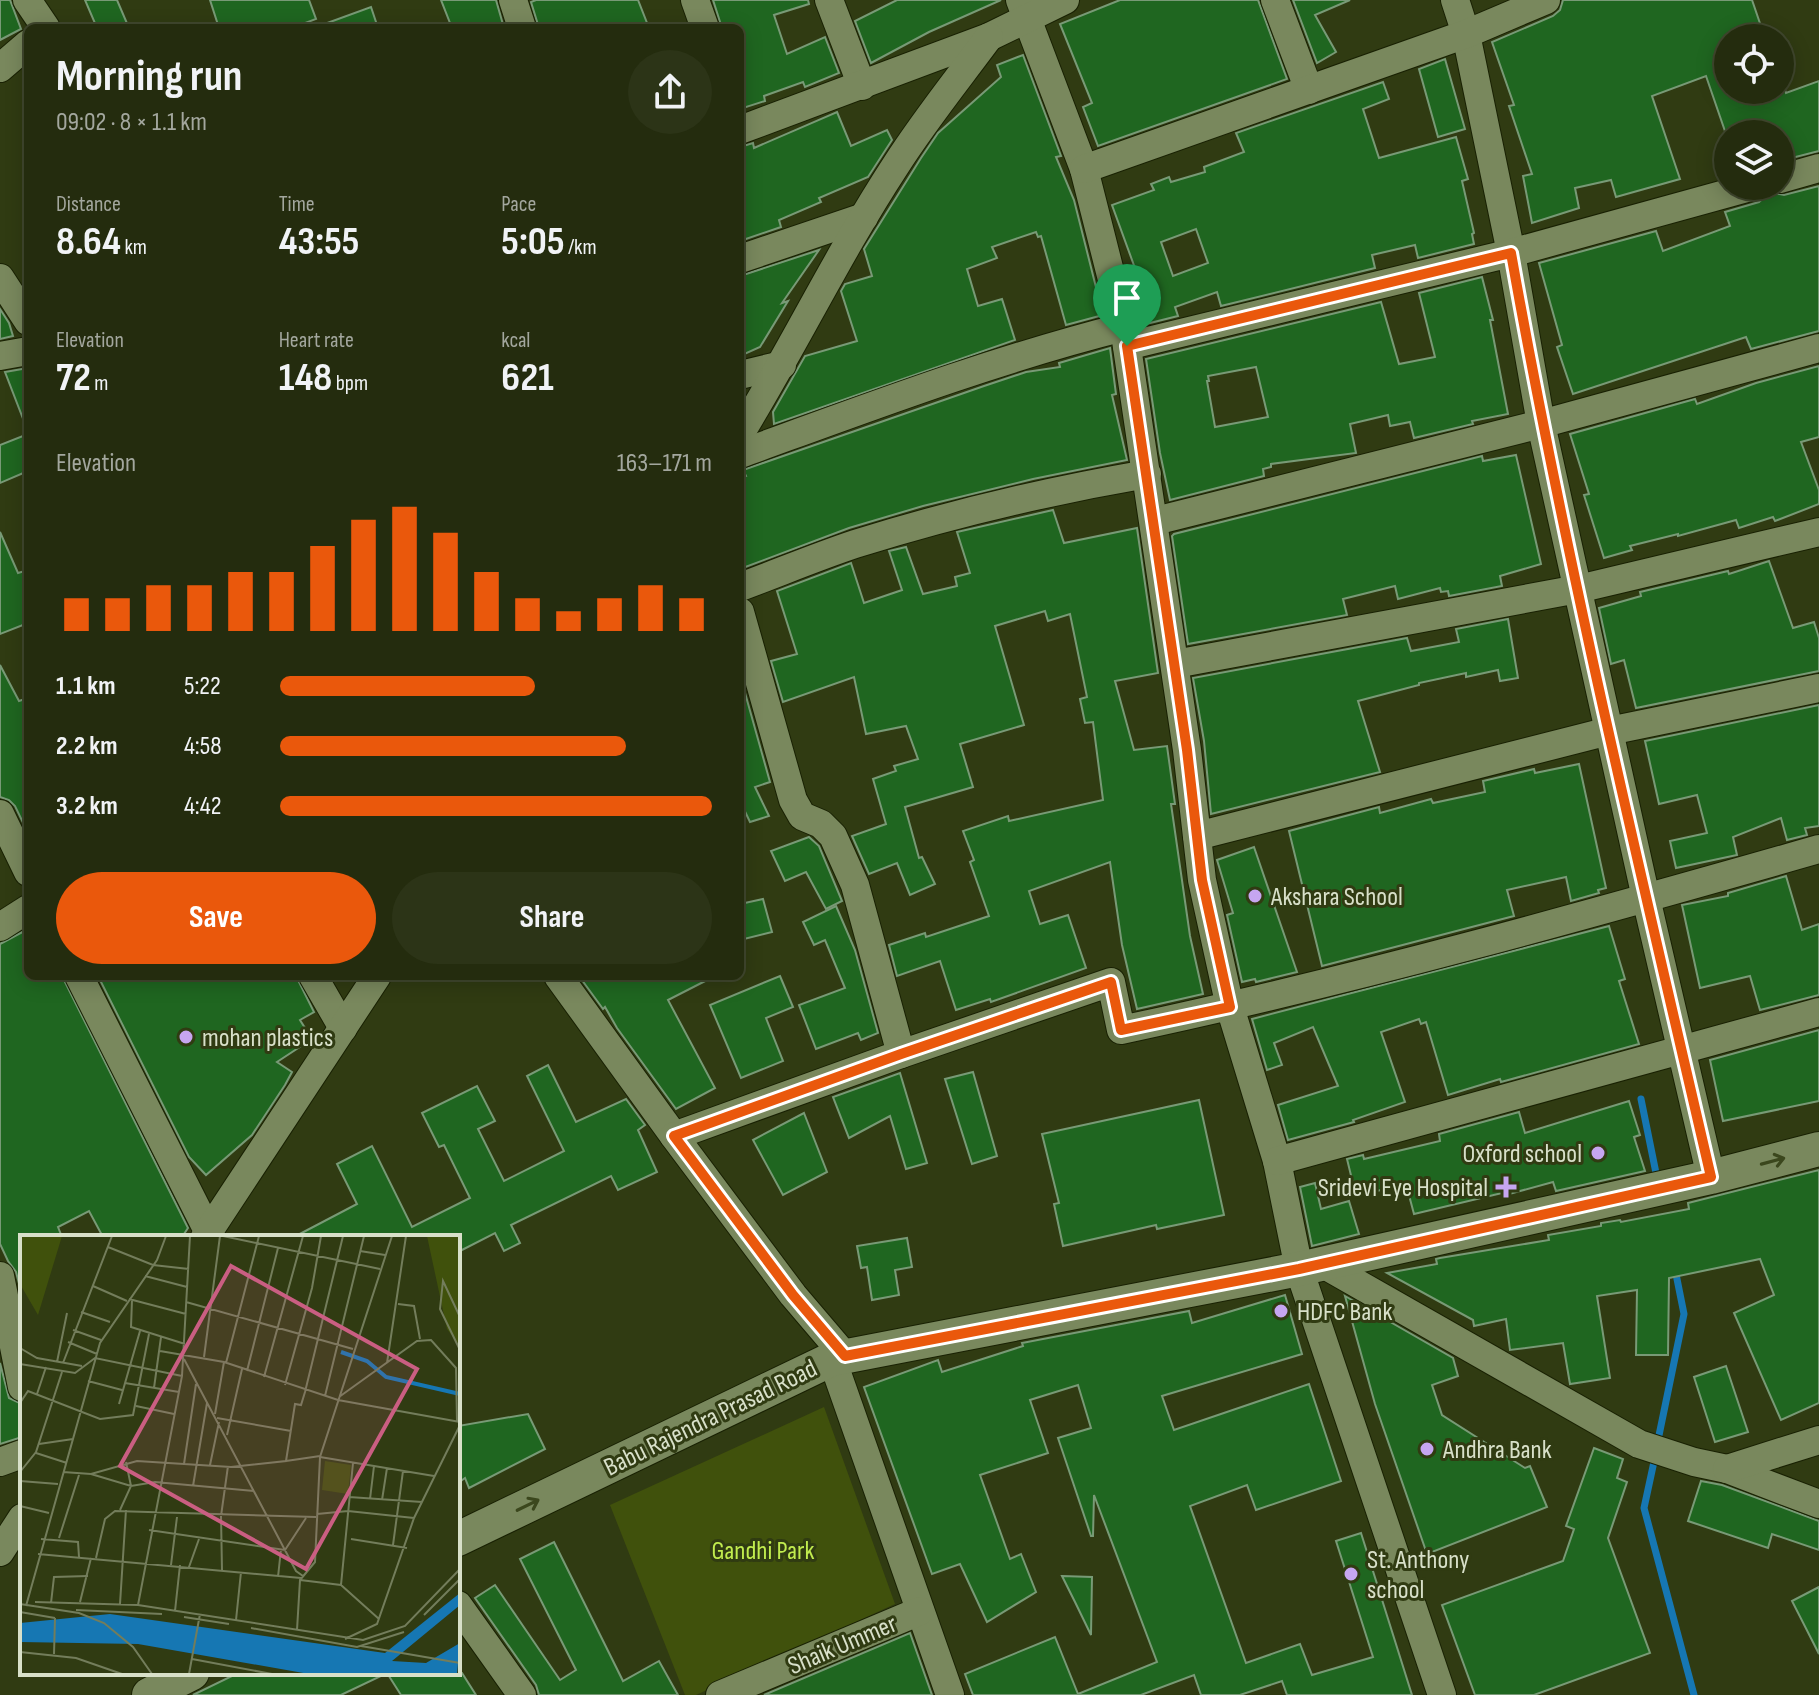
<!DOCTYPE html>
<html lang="en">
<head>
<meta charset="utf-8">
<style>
	body { margin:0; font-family:"Sofia Sans Condensed",sans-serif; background:#2c3417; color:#f1f3f6; height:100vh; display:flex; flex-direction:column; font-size:30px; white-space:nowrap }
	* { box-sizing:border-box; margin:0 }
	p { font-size:26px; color:#a3a79e }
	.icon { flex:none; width:44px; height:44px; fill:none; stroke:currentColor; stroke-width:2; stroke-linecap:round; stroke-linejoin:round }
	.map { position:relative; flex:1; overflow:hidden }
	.details { position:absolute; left:24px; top:24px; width:720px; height:956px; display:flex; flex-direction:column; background:#242c0e; border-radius:12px; box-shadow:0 4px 20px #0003,0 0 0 2px #41482e }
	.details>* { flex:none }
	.buttons { position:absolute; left:1714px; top:24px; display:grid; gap:16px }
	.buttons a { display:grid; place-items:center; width:80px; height:80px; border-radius:50%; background:#242c0e; box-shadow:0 4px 20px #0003,0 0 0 2px #41482e; font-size:40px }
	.pin { position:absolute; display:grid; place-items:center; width:68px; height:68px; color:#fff; margin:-82px -34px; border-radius:50% 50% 50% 0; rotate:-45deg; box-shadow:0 0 8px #0007 }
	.pin .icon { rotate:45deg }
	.round { display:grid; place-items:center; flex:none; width:84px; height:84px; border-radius:42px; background:#2c3417 }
	.summary { display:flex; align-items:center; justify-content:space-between; height:136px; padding:0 32px }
	h1 { font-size:44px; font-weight:700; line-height:60px }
	.metrics { display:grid; grid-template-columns:repeat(3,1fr); gap:12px; height:136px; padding:8px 32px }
	.metrics div { display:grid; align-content:center }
	.metrics b { font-size:40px; font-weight:700 }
	.metrics small { font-size:22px; font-weight:400 }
	.metrics p { font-size:22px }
	.chart { height:224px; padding:16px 32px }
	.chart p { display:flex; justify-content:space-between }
	.chart svg { width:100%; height:144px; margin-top:8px; stroke:#ea580c; stroke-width:6 }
	.button { display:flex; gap:16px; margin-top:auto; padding:16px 32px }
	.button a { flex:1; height:92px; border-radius:48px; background:#ea580c; color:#fff; font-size:32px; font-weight:700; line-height:92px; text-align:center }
	.button a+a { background:#2c3417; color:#f1f3f6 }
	ul { padding:0 32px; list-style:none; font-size:26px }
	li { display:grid; grid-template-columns:128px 96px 1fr; align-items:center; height:60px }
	li i { height:20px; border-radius:10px; background:#ea580c }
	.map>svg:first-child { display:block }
</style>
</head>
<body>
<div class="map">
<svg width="1819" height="1695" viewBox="0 0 1819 1695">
	<rect width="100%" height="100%" fill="#303b12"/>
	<polygon fill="#40510c" points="824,1407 895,1604 696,1695 685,1695 610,1505"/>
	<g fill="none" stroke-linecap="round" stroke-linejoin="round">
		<g stroke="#1677b3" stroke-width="7">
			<polyline points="1641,1099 1657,1178"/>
			<polyline points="1657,1445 1684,1314 1675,1269"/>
			<polyline points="1655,1457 1644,1508 1694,1695"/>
		</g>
	</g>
	<g fill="#1f6620" stroke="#789a76" stroke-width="2" fill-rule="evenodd">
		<polygon points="0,0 10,0 21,29 0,40"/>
		<polygon points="85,0 117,0 129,28 97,28"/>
		<polygon points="210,0 309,0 316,19 292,28 219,28"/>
		<polygon points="441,0 496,0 504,28 452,28"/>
		<polygon points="536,0 638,0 649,28 539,28 531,2"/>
		<polygon points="713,0 808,0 809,4 774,15 787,54 825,37 839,73 805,87 803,82 764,96 765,101 740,109 740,28 722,28"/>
		<polygon points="897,0 1001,0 929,32 871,63 855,21"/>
		<polygon points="1120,0 1258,0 1287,79 1098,146 1083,107 1092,103 1060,24"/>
		<polygon points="1293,0 1350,0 1315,15 1336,52 1317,63"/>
		<polygon points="1563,0 1752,0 1765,38 1728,38 1728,90 1785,90 1786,93 1819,81 1819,151 1780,161 1780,134 1726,134 1706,76 1652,96 1680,179 1616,197 1611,180 1575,188 1579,208 1532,223 1523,176 1532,174 1509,106 1514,105 1492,42 1553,16 1560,10"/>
		<polygon points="371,7 378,28 319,28 319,26"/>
		<polygon points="1023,55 1061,156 1056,157 1074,200 1103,315 1066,325 1041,236 1038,237 1036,232 992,247 997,258 967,269 978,306 1002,299 1015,340 774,424 773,412 805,356 857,341 841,291 845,284 872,276 864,249 921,158 938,133 1001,77 997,65"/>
		<polygon points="1445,59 1465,129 1438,137 1419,69"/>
		<path d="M1383 82 1389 99 1363 109 1379 158 1456 137 1468 179 1462 181 1474 233 1472 234 1474 244 1418 258 1415 245 1372 255 1375 268 1221 306 1217 292 1175 307 1178 316 1146 324 1128 274 1136 271 1112 205 1154 190 1151 184 1169 177 1171 182 1205 172 1204 167 1244 152 1236 133ZM1196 229 1208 263 1173 276 1161 242Z"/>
		<polygon points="837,112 851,146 887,130 892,140 868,177 819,198 821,202 779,220 781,227 740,241 740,147 753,143 754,148"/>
		<polygon points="1819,186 1819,331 1751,349 1746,337 1573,394 1557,347 1562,345 1539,263 1656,231 1663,251 1730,226 1725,212 1759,202 1770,192 1784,195"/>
		<polygon points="819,250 782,303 788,301 760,347 740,356 740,276"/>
		<path d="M1482 277 1493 320H1490L1508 414 1472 421 1473 424 1414 438 1410 422 1390 426 1388 415 1350 424 1356 453 1271 464V467L1263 469 1264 476 1170 500 1160 453 1146 359 1381 302 1399 364 1435 357 1419 293ZM1256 367 1268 417 1215 427 1207 381H1209L1208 376Z"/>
		<polygon points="0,309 9,323 13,336 0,339"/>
		<polygon points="1110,348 1116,394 1112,395 1127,460 1033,479 923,506 849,528 740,569 740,478 746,476 743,470 984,386 1026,372 1060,367 1059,363"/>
		<polygon points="1819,366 1819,437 1801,442 1819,490 1819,504 1775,521 1773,517 1739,528 1736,520 1678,536 1678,534 1630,546 1632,550 1604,558 1584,495 1589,494 1570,434 1695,399 1697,404 1756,383"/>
		<polygon points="28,368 28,428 27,429 5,372"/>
		<polygon points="28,434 28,471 0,483 0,445"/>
		<polygon points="1516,455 1541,564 1500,576 1502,586 1449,596 1448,591 1441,592 1440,588 1398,599 1395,586 1343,599 1347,615 1188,644 1172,536 1174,534 1482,456 1483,461"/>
		<polygon points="1053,510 1064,543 1137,528 1158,673 1115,681 1134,750 1167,746 1175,804 1171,804 1190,936 1203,994 1137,1009 1122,945 1110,862 1029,891 1040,924 1068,915 1086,968 991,1002 990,999 956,1010 940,961 897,976 889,945 925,933 926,937 989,916 970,862 974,860 963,831 1008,816 1009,821 1103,800 1093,722 1085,723 1080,699 1087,697 1070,614 1048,621 1045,611 995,626 1024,725 960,744 973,787 905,807 919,858 922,857 935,884 910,895 897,863 869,874 852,836 886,824 873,779 896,771 894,766 918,759 906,726 866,734 854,677 783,702 771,661 797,654 777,591 851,563 864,603 902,590 889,551 906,547 923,594 957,586 955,577 970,573 957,532"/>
		<polygon points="0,532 18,573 28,570 28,623 0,634"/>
		<polygon points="1769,561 1793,628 1814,622 1819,638 1819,671 1636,708 1624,660 1611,664 1599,608 1641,596 1640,592 1728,571 1729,574"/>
		<polygon points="1508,619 1518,678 1500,681 1498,670 1466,677 1466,673 1419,683 1419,685 1358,701 1380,772 1211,814 1204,741 1193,678 1407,638 1411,651 1459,642 1456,629"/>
		<polygon points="0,665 19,701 28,698 28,833 15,806 9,800 0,797"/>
		<polygon points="740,675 770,782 755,787 769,816 750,822 740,801"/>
		<polygon points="1819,705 1819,826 1805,828 1807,835 1787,840 1781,818 1733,837 1737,855 1676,868 1670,841 1707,833 1697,795 1659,804 1645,741"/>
		<polygon points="1579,764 1606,888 1598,890 1599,893 1571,901 1566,877 1507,890 1514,916 1322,966 1289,831 1379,807 1380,813 1431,799 1433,803 1485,792 1483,781 1534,769 1535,773"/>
		<polygon points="809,837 819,846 842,901 826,909 806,872 785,881 771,851"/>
		<polygon points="1254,847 1297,972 1256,982 1255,979 1242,982 1227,915 1233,913 1217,860"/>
		<polygon points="1786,876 1802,930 1819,924 1819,995 1760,1010 1750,976 1700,988 1682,905 1728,896 1728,893"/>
		<polygon points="763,899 772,932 740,940 740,904"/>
		<polygon points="836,906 855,950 878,1033 861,1040 858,1033 816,1049 799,1005 845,988 825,940 814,945 803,922"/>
		<polygon points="1609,926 1625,979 1619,981 1639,1044 1501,1082 1500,1079 1448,1095 1426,1022 1421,1024 1419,1019 1381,1032 1405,1102 1353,1120 1354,1122 1288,1140 1278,1105 1338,1086 1313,1027 1274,1043 1282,1065 1267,1070 1252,1019"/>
		<polygon points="28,929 28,976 62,976 188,1228 182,1237 103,1237 89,1211 58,1227 62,1237 22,1237 22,1295 16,1272 8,1261 0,1244 0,944"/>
		<polygon points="98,976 296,976 314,1012 300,1020 312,1039 277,1062 292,1072 285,1085 252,1135 206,1175 189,1157"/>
		<polygon points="579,976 715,976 668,1000 715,1088 676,1109 617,1028 605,1007 603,1009"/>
		<polygon points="780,976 793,1007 766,1018 783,1061 741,1078 710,1005"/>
		<polygon points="1819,1030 1819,1101 1723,1121 1710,1060"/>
		<polygon points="548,1065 576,1122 626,1099 645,1125 638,1130 657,1172 618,1190 611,1176 511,1225 520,1243 504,1251 495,1233 458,1252 458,1237 294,1237 357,1204 337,1164 372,1146 412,1227 470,1198 444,1145 439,1147 422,1113 477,1086 495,1121 478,1129 504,1181 564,1151 527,1076"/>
		<polygon points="973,1072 997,1156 972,1164 945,1079"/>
		<polygon points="900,1073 927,1163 906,1169 890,1116 849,1138 833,1097"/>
		<polygon points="1199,1100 1224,1215 1157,1229 1156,1225 1063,1246 1054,1204 1059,1203 1042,1134"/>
		<polygon points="1629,1101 1640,1135 1634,1137 1645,1171 1556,1191 1553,1182 1502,1196 1502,1193 1414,1214 1406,1184 1356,1196 1347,1159 1363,1155 1364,1159 1440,1141 1439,1134 1519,1112 1525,1133"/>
		<polygon points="804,1113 827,1172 783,1195 753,1140"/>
		<polygon points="1819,1170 1819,1403 1781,1420 1734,1313 1774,1295 1760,1259 1669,1278 1668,1355 1636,1355 1637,1290 1597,1296 1610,1378 1570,1384 1563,1343 1510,1350 1506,1319 1474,1326 1473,1320 1387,1273 1437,1264 1436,1259 1440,1258 1549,1240 1548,1235 1601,1226 1601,1223 1620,1220 1621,1222 1689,1209 1688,1203"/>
		<polygon points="1315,1183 1321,1209 1349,1201 1359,1234 1312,1246 1300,1187"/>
		<polygon points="907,1238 912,1267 895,1270 899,1295 872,1300 867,1267 861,1268 857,1246"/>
		<polygon points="1285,1295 1302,1354 1162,1396 1174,1430 1309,1384 1341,1481 1256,1510 1247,1485 1190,1506 1246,1663 1300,1644 1312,1675 1373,1657 1336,1541 1361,1533 1412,1695 1287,1695 1282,1681 1240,1695 1201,1695 1194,1675 1141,1695 973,1695 965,1674 1055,1637 1078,1694 1157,1662 1094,1495 1093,1536 1091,1536 1058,1438 1091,1428 1078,1385 1030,1400 1048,1453 980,1475 1010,1559 1021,1554 1036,1592 987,1622 960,1564 932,1574 864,1387 938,1360 942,1372 1023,1346 1022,1343 1189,1311 1192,1323"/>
		<polygon points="1345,1296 1453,1358 1458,1376 1432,1385 1442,1415 1525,1468 1530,1466 1547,1507 1427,1554 1375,1404"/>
		<polygon points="0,1363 9,1398 22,1404 22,1437 0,1444"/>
		<polygon points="1726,1366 1748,1432 1715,1442 1694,1377"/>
		<polygon points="528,1414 545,1449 469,1488 465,1478 458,1483 458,1426"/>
		<polygon points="1594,1448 1623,1459 1617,1478 1627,1482 1608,1538 1650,1653 1534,1695 1475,1695 1442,1605 1563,1561 1574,1529 1566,1526"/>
		<polygon points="1701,1481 1722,1485 1819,1521 1819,1550 1772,1534 1768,1548 1688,1521"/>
		<polygon points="554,1542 623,1681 659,1661 678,1695 539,1695 536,1685 475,1598 495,1585 560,1680 576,1670 520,1559"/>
		<polygon points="1062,1576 1092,1577 1091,1635 1075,1602"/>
		<polygon points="1819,1587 1819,1654 1792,1601"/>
		<polygon points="910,1633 932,1695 764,1695"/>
		<polygon points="238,1673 462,1673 476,1695 401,1695 387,1673 341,1695 193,1695"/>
	</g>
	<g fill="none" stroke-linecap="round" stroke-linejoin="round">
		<defs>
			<g id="minor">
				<polyline points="27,0 46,28"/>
				<polyline points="513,0 522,28"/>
				<polyline points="695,0 705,28"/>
				<polyline points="829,0 862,86"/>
				<polyline points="1020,0 1084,169 1124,327 1187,750 1202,880 1230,1007 1277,1161 1299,1269 1442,1695"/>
				<polyline points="1275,0 1309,90"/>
				<polyline points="1455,0 1466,34 1511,253 1541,424 1646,898 1711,1177"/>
				<polyline points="0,68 28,44"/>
				<polyline points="740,130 989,37 1065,0"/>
				<polyline points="1084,169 1466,34 1546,0"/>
				<polyline points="1780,179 1819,168"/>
				<polyline points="740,259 864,217"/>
				<polyline points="0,278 28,321"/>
				<polyline points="1127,346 1511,253 1754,186"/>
				<polyline points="0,356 28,351"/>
				<polyline points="740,375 782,365"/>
				<path d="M740 434C794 346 839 252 896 165 924 121 958 79 989 37"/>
				<path d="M740 454C867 408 993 360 1124 327"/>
				<polyline points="1155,521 1541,424 1819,348"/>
				<path d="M740 587C778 573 816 557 855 544 951 514 1048 491 1147 474"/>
				<polyline points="740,612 793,800 802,816 821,824 833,836 855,885 901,1054"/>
				<polyline points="1175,664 1578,589 1819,532"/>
				<polyline points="0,814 28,872"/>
				<polyline points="1197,836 1609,731 1819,688"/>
				<polyline points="0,927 28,909"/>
				<polyline points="79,976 211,1237"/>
				<polyline points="313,976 343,1028"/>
				<path d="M558 976 674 1136 901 1054 1111 982 1121 1030C1356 980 1588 915 1819 849"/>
				<polyline points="674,1136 793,1295 845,1356"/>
				<polyline points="1277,1161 1819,1012"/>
				<polyline points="205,1237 377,976"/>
				<polyline points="1323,1264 1639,1444 1694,1462 1727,1469 1819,1504"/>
				<polyline points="0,1276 22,1387"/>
				<polyline points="832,1359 950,1695"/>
				<polyline points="0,1462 22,1454"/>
				<polyline points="1727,1469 1819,1440"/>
				<polyline points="0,1552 22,1518"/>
				<polyline points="458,1605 522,1695"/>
				<polyline points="720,1695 920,1611"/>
			</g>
			<g id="tertiary">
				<polyline points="458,1539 832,1359 1299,1269 1711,1177 1819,1149"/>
				<polyline points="149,1695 192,1673"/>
			</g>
		</defs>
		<use href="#minor" stroke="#192103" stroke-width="30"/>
		<use href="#tertiary" stroke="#192103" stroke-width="36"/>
		<use href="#minor" stroke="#79885d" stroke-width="28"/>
		<use href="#tertiary" stroke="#79885d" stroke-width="34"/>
	</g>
	<defs><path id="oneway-shaft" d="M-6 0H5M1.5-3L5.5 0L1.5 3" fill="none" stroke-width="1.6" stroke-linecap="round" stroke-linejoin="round" transform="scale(2)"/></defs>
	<g stroke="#3b471d">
		<use href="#oneway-shaft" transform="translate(1773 1161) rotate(-15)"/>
		<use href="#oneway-shaft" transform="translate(528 1505) rotate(-26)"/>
	</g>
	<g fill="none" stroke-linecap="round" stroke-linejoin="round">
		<defs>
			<path id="route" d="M1511 253C1566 563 1640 870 1711 1177L1299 1269 845 1356 793 1295 674 1136 901 1054 1111 982 1121 1030 1230 1007 1202 880 1187 750 1127 346Z"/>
		</defs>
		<use href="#route" stroke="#fff" stroke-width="16"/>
		<use href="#route" stroke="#ea580c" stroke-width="10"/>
	</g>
	<g fill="#c6a6f0" stroke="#303b12" stroke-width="3">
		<circle cx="1255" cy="896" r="8"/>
		<circle cx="186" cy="1037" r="8"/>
		<circle cx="1598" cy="1153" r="8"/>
		<path d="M1502 1175h8v8h8v8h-8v8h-8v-8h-8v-8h8z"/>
		<circle cx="1281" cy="1311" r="8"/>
		<circle cx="1427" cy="1449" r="8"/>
		<circle cx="1351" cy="1574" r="8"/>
	</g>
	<g text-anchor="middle" stroke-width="6" stroke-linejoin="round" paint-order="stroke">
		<g font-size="26" fill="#d8e0c9" stroke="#303b12" text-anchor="start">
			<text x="1271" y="905">Akshara School</text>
			<text x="202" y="1046">mohan plastics</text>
			<text x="1582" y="1162" text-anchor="end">Oxford school</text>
			<text x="1488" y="1196" text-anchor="end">Sridevi Eye Hospital</text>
			<text x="1297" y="1320">HDFC Bank</text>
			<text x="1443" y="1458">Andhra Bank</text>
			<text x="1367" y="1568">St. Anthony<tspan x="1367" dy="30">school</tspan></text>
		</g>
		<g font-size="26" fill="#d8e0c9" stroke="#303b12">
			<text transform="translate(710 1417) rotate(-26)" y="9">Babu Rajendra Prasad Road</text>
			<text transform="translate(842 1644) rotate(-23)" y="9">Shaik Ummer</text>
		</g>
		<g font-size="26" fill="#c1ec4e" stroke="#303b12">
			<text x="763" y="1559">Gandhi Park</text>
		</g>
	</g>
	<g transform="translate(20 1235)">
		<rect width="440" height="440" fill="#303b12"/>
		<path d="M0 1H42L18 80 0 49ZM407 1H440V111L427 94ZM305 226 331 230 328 259 302 255Z" fill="#40510c"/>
		<path d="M440 358V370L372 426 406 428 440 408 437 439H289L118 409 0 407V388L90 379 365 418Z" fill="#1677b3"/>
		<path fill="none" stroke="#1677b3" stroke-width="4" d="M321 117 347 126 366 142 440 159"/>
		<path fill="none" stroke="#737d5b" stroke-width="2" d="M203 1 360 34M88 12 133 30 169 34M340 16 365 20M125 41 167 52M73 51 107 66M109 64 166 79M112 65 111 92 165 109M166 67 333 114M378 69 394 71 400 104M61 77 90 87M440 82 423 46 420 74 440 115M53 95 81 105M48 107 77 119M0 113 17 123 62 131M140 116 204 127 318 165 440 187M184 122 200 1M164 124 276 336 283 341M37 127 47 78M43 128 92 1M206 128 239 1M367 128 386 1M0 129 55 138 75 123 162 141M227 136 258 13M244 142 283 1M68 146 102 155M105 148 159 157M265 150 292 53 301 1M134 153 141 102M17 159 26 132M305 161 344 1M319 162 397 106 411 105 436 133 437 186M0 168 8 156 80 184 113 180 129 99M99 169 120 96M116 171 154 179M195 179 204 127M197 183 271 196M207 200 222 134M19 209 53 204M16 218 47 228M300 222 414 241M266 226 300 221M164 229 176 149M190 230 199 187M0 237 16 217 42 137M43 237 71 239 117 226 211 232 266 226 275 169 281 170 285 157 323 1M71 239 111 251 135 247 234 256M0 246 38 249M173 251 187 168M329 262 402 267M350 264 354 231M362 265 367 233M0 271 29 278M100 275 111 251 106 227M297 279 328 276 394 283M129 295 265 315 286 283M39 303 59 240M21 304 58 307 59 322M331 304 387 313M373 310 383 236M18 319 281 343M76 323 85 284 95 276 296 282M151 330 157 282M169 332 179 304M202 335 201 281 208 231M258 342 261 314M280 345 321 350 359 384M321 350 333 228M15 367 118 370 343 405 385 391 440 334M60 367 71 323M31 368 34 342 68 341M0 369 59 378 84 388 113 412 132 439M100 369 106 275M118 370 162 141 170 1M6 371 80 108 137 25 146 1M56 375 142 379M155 376 160 330M0 377 35 383M404 380 439 345M164 382 209 389M216 385 221 337M231 393 337 412 384 397M277 395 280 345 295 327 300 222 372 1M325 404 357 389 394 283 440 190M341 411 440 428M0 417 56 423 102 439M34 419 35 383M172 424 252 439M169 439 180 379"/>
		<path fill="#ca5e82" fill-opacity="0.15" stroke="#ca5e82" stroke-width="4" d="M211 31 397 134 286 334 100 231Z"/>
		<rect width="440" height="440" fill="none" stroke="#d8e0c9" stroke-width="4"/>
	</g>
</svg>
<div class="buttons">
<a><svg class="icon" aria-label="locate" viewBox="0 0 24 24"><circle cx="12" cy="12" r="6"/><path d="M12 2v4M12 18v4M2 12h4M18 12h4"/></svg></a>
<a><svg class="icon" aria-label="layers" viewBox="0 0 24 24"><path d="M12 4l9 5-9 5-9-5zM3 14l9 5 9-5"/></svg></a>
</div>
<div class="pin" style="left:1127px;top:346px;background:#1e9e55"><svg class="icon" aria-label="arrive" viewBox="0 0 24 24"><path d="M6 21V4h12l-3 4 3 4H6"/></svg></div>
<section class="details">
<div class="summary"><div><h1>Morning run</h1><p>09:02 · 8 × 1.1 km</p></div><a class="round"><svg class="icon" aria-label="share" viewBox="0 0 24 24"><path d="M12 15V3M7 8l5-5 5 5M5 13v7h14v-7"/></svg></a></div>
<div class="metrics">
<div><p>Distance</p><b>8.64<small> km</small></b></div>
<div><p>Time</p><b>43:55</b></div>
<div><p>Pace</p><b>5:05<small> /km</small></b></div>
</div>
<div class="metrics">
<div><p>Elevation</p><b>72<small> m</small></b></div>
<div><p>Heart rate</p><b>148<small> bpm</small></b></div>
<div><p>kcal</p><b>621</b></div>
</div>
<div class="chart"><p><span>Elevation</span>163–171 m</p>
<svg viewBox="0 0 160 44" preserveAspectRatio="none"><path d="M5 44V34M15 44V34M25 44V30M35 44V30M45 44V26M55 44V26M65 44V18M75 44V10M85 44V6M95 44V14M105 44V26M115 44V34M125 44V38M135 44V34M145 44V30M155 44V34"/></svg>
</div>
<ul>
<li><b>1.1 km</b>5:22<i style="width:59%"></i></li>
<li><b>2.2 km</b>4:58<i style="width:80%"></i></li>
<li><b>3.2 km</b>4:42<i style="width:100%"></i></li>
</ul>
<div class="button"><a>Save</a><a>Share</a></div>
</section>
</div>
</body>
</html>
